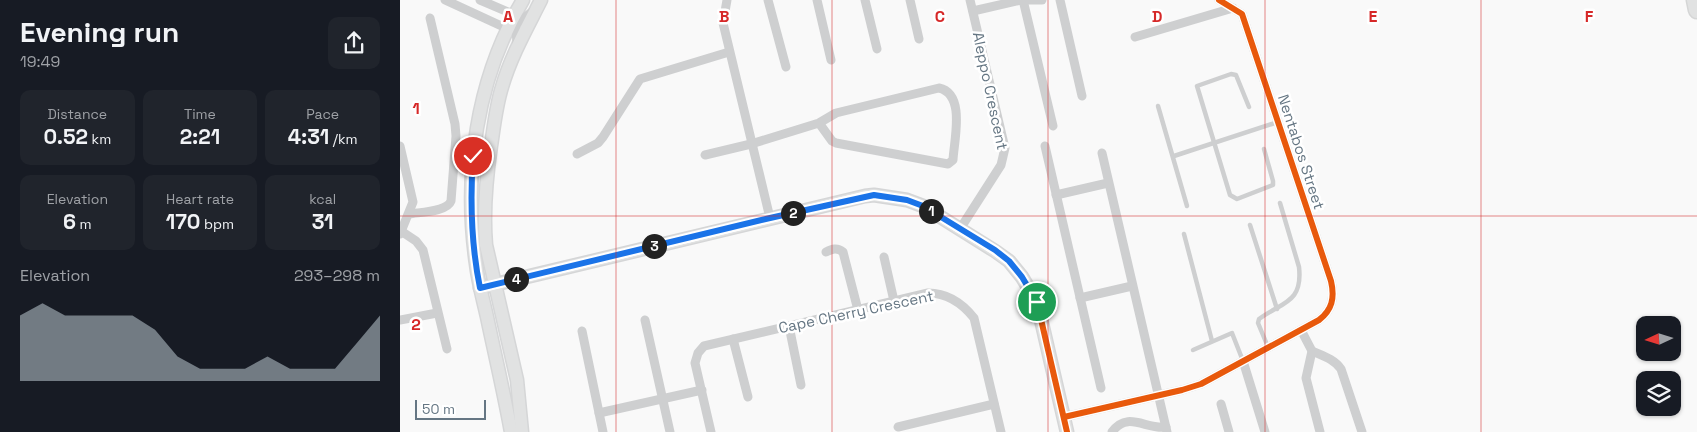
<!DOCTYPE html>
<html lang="en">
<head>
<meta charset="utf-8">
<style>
	body { margin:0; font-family:"Space Grotesk",sans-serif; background:#20242c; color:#f1f3f6; height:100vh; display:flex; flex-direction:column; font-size:19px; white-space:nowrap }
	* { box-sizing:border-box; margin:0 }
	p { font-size:16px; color:#9ea1a6 }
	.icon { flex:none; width:28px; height:28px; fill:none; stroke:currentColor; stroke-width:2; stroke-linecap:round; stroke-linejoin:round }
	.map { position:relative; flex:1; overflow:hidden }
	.side { display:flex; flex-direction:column; background:#171b24; width:400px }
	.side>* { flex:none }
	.needle { width:32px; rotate:266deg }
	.tools { position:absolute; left:1236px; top:316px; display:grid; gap:10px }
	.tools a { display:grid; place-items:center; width:45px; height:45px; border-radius:10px; background:#171b24; box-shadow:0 1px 4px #0004; font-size:25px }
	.scale { position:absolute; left:15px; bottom:12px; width:71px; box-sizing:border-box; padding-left:5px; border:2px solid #657683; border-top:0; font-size:14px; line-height:18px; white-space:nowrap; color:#657683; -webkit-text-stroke:4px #fff; paint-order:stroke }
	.pin { position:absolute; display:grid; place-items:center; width:42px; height:42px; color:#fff; margin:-21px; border:2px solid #fff; border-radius:50%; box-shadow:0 1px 5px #0007 }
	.km { position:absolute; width:25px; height:25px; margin:-12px; border-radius:50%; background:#222; color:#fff; font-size:14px; line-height:25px; text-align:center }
	.round { display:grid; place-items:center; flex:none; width:52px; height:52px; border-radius:10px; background:#20242c }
	.head { display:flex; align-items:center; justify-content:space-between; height:85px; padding:0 20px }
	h1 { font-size:28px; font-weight:700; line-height:38px }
	.stats { display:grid; grid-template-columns:repeat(3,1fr); gap:8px; height:85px; padding:5px 20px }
	.stats div { display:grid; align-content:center; border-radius:10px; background:#20242c; text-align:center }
	.stats b { font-size:21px; font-weight:700 }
	.stats small { font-size:14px; font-weight:400 }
	.stats p { font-size:14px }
	.chart { height:140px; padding:10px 20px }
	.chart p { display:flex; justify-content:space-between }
	.chart svg { width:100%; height:90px; margin-top:5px; fill:#99a4ac; opacity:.7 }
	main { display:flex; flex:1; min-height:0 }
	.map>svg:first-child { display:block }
</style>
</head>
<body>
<main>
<section class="side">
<div class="head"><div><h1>Evening run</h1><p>19:49</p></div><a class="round"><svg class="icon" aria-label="share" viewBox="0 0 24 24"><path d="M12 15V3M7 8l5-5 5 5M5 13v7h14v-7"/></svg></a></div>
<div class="stats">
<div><p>Distance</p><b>0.52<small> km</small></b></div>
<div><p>Time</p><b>2:21</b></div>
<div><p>Pace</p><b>4:31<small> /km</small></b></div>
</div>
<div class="stats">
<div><p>Elevation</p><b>6<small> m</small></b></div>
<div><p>Heart rate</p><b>170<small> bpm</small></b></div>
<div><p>kcal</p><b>31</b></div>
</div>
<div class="chart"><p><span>Elevation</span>293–298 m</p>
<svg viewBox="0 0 160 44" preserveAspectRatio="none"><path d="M0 44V12L10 6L20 12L30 12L40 12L50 12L60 19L70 32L80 38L90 38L100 38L110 32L120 38L130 38L140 38L150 25L160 12V44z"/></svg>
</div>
</section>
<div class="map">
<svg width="1297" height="432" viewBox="0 0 1297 432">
	<rect width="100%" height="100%" fill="#f9f9f9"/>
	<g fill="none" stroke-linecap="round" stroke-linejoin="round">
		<defs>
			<g id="secondary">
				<polyline points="80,288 465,196 474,195 507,200 523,206 595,251 609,261 622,277 637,302 667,432"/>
				<path d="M111 432C104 393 95 355 87 317 83 299 78 282 76 264 63 174 76 79 123 0"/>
				<path d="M122 432 117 380 86 245C83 211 86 180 91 146 94 126 96 106 102 87 111 56 127 28 141 0"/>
			</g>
			<polyline id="highway" points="1295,0 1297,10"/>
		</defs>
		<use href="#secondary" stroke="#d5d6d7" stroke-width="15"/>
		<use href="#highway" stroke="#d5d6d6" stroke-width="19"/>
		<g stroke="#cecfd0" stroke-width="4.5">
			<polyline points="758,106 787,206"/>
			<polyline points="849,107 836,75 831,74 797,86 830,195 837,199 873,185 873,181 864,149"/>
			<polyline points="774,156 878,122"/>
			<polyline points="850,225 877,309"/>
			<polyline points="784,234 812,341"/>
			<path d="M868 347 858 323 859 319C882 302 903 303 899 267L880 203"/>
			<polyline points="793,350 832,333 843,361"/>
		</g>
		<g stroke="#cecfd0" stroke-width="9">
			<polyline points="45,0 108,29 116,24 133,11"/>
			<polyline points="80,0 115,15 117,44"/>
			<polyline points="327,0 323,23 370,218"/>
			<polyline points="368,0 386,67"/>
			<polyline points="417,0 431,60"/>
			<polyline points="465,0 477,49"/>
			<polyline points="510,0 519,39"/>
			<polyline points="623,0 653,126"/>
			<polyline points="627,0 642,0"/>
			<polyline points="660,0 682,96"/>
			<polyline points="573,11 621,0"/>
			<polyline points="735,37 833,8"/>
			<polyline points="0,146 13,202 0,234"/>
			<polyline points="645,146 701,388"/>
			<polyline points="702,153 767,432"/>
			<polyline points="177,154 198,143 203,137 240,79 329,52"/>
			<path d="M305 155 351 144 419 123 436 113 539 88C566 94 554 140 553 160L548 164 436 143 432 141 419 123"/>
			<polyline points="656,195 708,183"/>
			<path d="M9 214C20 212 47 212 51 201L56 136 55 124 30 18"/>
			<polyline points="560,229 601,165 605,148 570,0"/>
			<polyline points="1,231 16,241 23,250 47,349"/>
			<path d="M426 252C432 249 437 247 443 252L458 310"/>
			<polyline points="484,257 494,301"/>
			<polyline points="680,298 732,286"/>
			<polyline points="0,320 37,313"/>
			<polyline points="245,320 270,432"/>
			<polyline points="389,326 401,385"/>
			<polyline points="901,330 912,351 906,378 920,432"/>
			<polyline points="182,331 203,432"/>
			<polyline points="333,339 348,397"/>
			<path d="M912 351C923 356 934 359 941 369L962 432"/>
			<polyline points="843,361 865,432"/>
			<polyline points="821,404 829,432"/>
			<polyline points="199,413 302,390"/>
			<path d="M664 417 782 390 801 384 919 320C932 310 935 298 931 281L842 14 819 0"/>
			<polyline points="498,427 594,404"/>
			<path d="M311 432 295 363 298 353 304 346 528 293C548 293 562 303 574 318L601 432"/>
			<path d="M712 432C728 410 746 430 766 427"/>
		</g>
		<use href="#secondary" stroke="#e1e2e2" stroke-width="12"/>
		<use href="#highway" stroke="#e1e2e2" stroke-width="16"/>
		<defs>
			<g id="cycleway">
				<polyline points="80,288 465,196 474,195 507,200 523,206 595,251 609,261 622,277 637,302 667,432"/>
				<path d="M664 417 782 390 801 384 919 320C932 310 935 298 931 281L842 14 819 0"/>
			</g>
		</defs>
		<use href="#cycleway" stroke="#fff" stroke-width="9"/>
		<use href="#cycleway" stroke="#e8590c" stroke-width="6"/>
	</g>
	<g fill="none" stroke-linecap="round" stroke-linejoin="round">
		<defs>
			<path id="route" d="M73 156C70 200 71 244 80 288L370 218 474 195 507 200 523 206 595 250 609 261 622 277 637 302"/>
		</defs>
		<use href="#route" stroke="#fff" stroke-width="10"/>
		<use href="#route" stroke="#1a73e8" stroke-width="6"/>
	</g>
	<path fill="none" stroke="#d62828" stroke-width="1" stroke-opacity="0.55" d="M216 0V432M432 0V432M648 0V432M865 0V432M1081 0V432M0 216H1297"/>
	<g text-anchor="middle" stroke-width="5" stroke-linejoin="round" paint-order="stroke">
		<g font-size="15" fill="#657683" stroke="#fff">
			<text transform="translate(590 91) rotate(78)" y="5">Aleppo Crescent</text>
			<text transform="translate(901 152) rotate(72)" y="5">Nentabos Street</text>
			<text transform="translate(456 312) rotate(-12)" y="5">Cape Cherry Crescent</text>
		</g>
	</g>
	<g font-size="16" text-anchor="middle" font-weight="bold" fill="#d62828" stroke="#fff" stroke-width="5" stroke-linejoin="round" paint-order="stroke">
		<text x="108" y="22">A</text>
		<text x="324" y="22">B</text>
		<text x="540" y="22">C</text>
		<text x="757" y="22">D</text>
		<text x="973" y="22">E</text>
		<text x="1189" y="22">F</text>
		<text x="16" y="114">1</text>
		<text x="16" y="330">2</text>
	</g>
</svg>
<div class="tools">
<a><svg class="needle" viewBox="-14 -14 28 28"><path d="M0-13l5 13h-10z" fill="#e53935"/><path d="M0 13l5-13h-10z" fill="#9ea1a6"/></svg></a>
<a><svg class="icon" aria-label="layers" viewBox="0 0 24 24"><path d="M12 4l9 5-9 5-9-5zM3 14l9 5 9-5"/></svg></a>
</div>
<div class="scale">50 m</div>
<div class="pin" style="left:637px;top:302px;background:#1e9e55"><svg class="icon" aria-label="arrive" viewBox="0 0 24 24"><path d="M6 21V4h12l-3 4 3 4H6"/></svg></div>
<div class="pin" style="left:73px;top:156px;background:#d93025"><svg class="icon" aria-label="check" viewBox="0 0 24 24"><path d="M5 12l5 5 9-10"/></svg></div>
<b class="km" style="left:531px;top:211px">1</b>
<b class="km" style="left:393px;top:213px">2</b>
<b class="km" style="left:254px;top:246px">3</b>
<b class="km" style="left:116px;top:279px">4</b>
</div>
</main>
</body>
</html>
